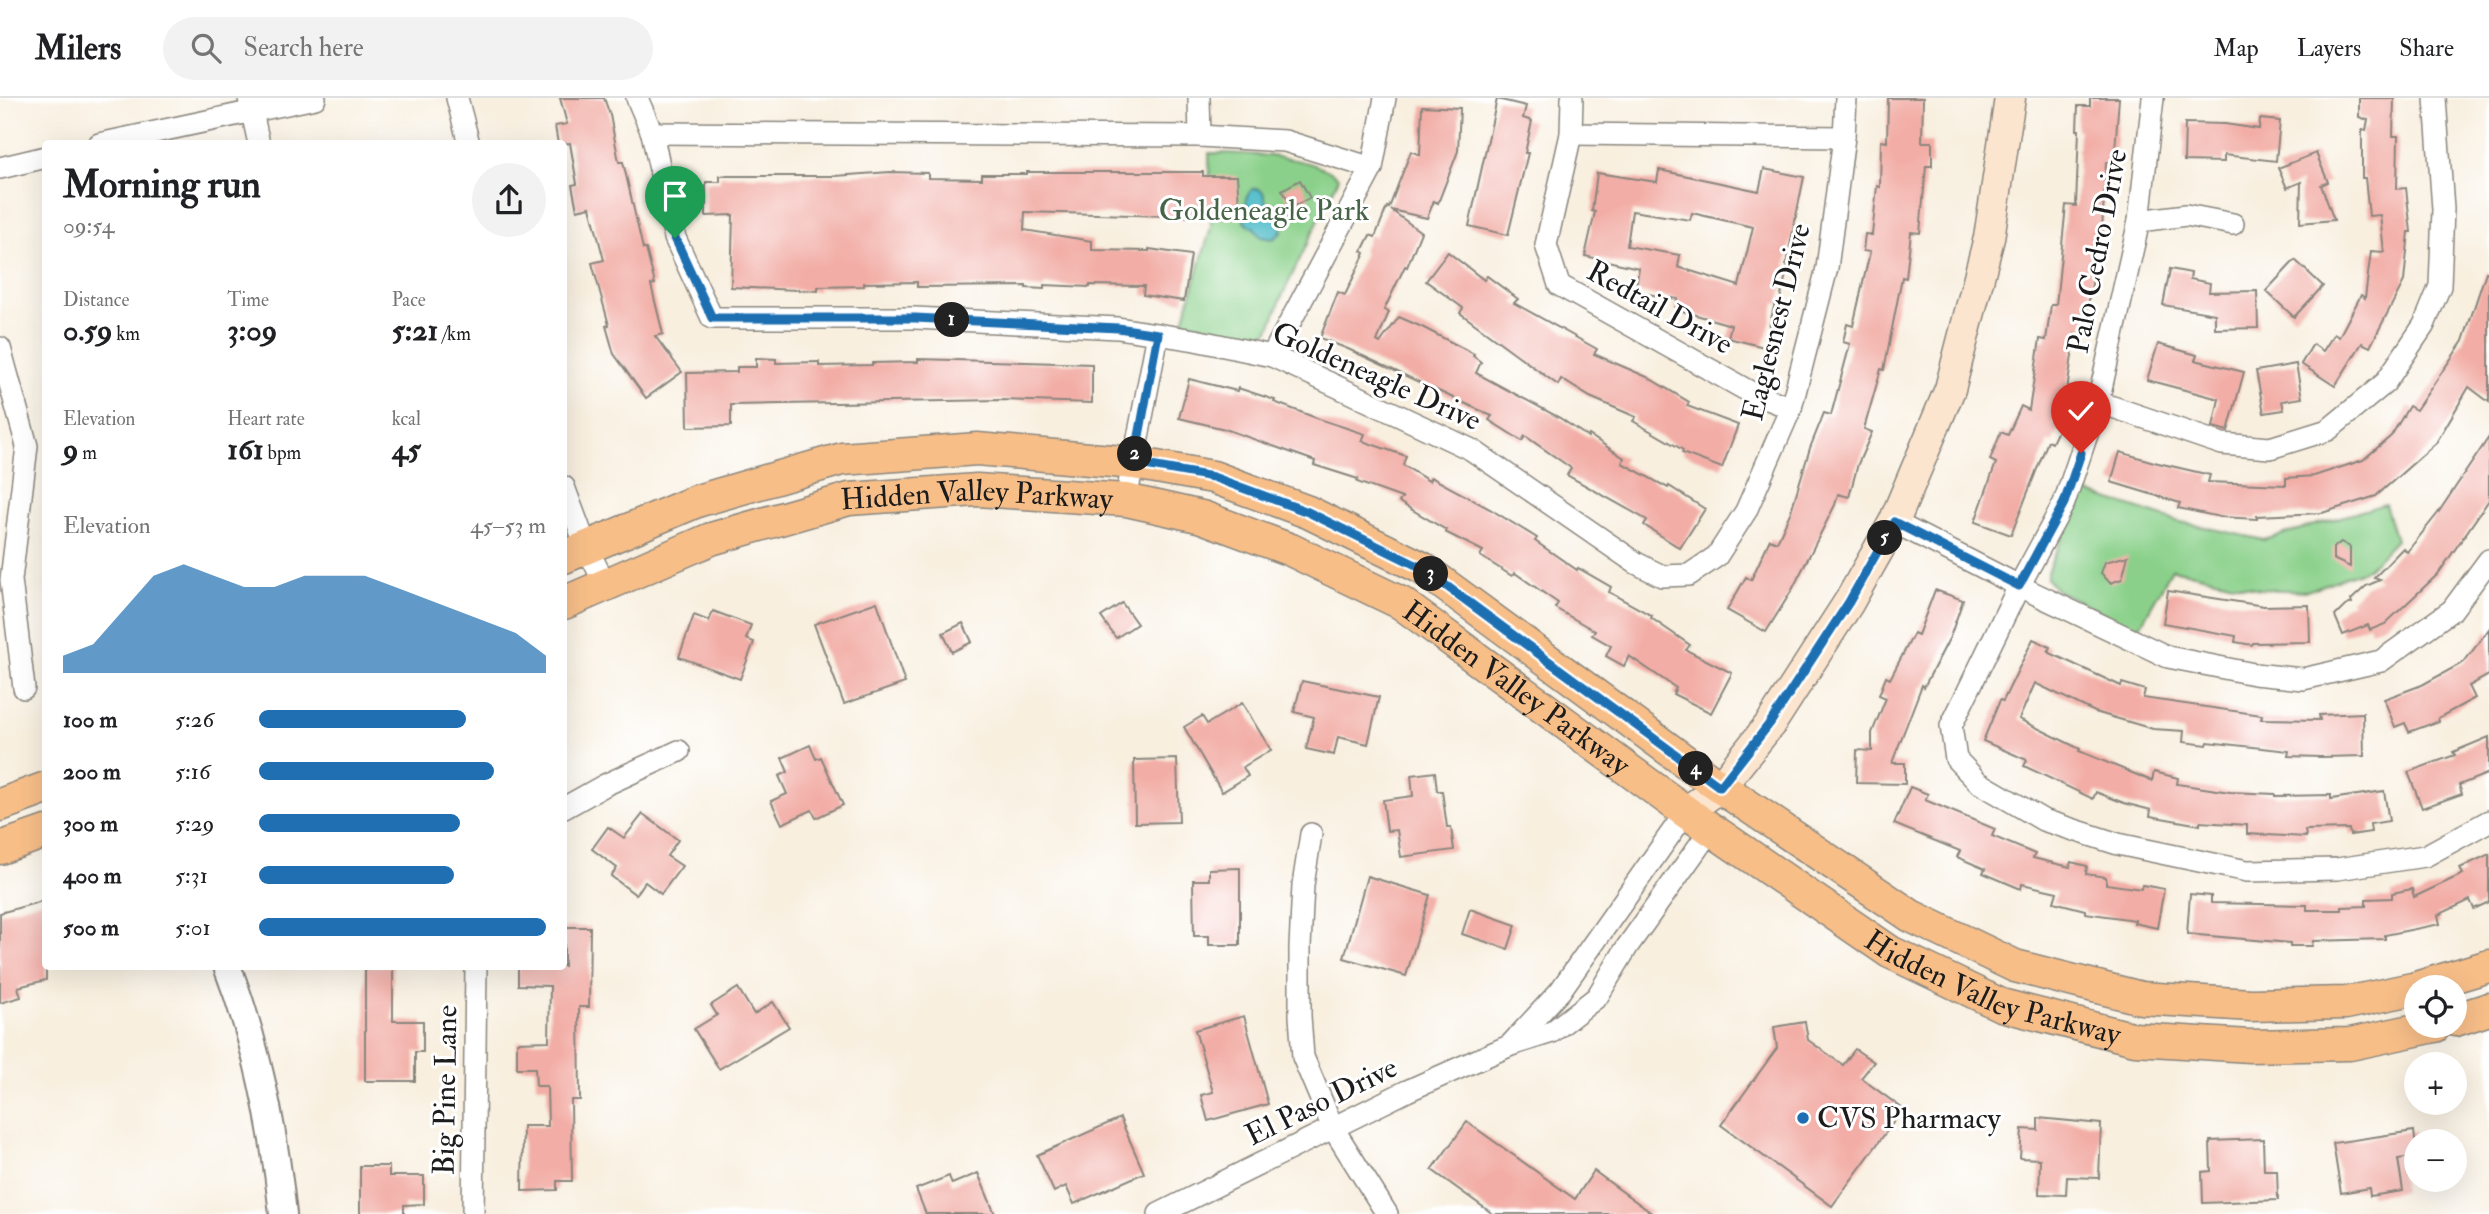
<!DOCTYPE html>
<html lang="en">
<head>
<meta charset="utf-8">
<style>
	body { margin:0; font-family:"IM FELL Double Pica",serif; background:#f2f2f2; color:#202124; height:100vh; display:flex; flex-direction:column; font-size:26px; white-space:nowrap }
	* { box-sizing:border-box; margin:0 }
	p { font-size:23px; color:#757577 }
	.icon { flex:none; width:38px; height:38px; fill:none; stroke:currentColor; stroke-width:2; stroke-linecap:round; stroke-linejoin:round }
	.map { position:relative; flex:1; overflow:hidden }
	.sheet { position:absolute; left:42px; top:42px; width:525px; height:830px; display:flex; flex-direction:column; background:#fff; border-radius:7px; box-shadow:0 7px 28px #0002 }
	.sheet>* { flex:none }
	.buttons { position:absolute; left:2404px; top:877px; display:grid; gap:14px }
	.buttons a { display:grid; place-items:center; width:63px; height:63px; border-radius:50%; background:#fff; box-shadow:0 7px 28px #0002; font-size:35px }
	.pin { position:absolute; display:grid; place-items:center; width:60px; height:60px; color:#fff; margin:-72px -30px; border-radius:50% 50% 50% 0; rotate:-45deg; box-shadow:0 0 7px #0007 }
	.pin .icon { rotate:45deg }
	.km { position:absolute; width:35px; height:35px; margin:-18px; border-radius:50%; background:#222; color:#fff; font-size:19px; line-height:35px; text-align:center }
	.round { display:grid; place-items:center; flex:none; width:74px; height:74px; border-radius:37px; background:#f2f2f2 }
	.summary { display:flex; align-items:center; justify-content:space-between; height:119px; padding:0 21px }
	h1 { font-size:38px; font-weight:700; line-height:52px }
	.figures { display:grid; grid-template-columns:repeat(3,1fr); gap:10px; height:119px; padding:7px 21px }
	.figures div { display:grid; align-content:center }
	.figures b { font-size:30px; font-weight:700 }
	.figures small { font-size:19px; font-weight:400 }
	.figures p { font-size:19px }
	.chart { height:196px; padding:14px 21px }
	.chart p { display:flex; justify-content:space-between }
	.chart svg { width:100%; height:126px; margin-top:7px; fill:#1f6fb2; opacity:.7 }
	ul { padding:0 21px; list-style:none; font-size:23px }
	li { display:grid; grid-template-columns:112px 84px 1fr; align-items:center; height:52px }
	li i { height:18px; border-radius:9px; background:#1f6fb2 }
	header { display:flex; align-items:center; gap:42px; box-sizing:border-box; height:98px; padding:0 35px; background:#fff; border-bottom:2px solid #e0e0e0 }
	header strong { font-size:33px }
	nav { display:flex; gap:38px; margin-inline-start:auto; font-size:24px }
	.search { width:490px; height:63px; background:#f2f2f2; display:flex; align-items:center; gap:18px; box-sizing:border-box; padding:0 24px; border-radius:38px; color:#757577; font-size:26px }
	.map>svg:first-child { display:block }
</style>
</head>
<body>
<header>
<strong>Milers</strong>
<div class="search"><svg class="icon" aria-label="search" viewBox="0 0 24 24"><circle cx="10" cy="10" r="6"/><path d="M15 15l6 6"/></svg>Search here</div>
<nav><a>Map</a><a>Layers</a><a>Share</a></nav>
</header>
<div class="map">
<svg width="2489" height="1116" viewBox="0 0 2489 1116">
	<rect width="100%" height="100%" fill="#fff"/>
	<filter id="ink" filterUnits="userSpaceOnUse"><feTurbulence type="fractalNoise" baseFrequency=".0143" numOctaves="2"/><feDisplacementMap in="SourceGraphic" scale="14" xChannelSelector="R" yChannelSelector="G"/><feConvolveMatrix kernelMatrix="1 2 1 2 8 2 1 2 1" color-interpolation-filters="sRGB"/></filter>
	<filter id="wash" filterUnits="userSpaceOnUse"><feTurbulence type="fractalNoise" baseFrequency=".00686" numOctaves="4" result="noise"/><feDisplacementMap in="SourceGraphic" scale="28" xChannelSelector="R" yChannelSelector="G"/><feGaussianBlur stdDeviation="1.57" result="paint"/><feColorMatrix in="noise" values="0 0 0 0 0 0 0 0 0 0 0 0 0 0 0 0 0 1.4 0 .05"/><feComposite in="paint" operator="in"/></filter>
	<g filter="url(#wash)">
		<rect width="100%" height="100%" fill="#f8efdf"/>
		<g fill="#8ad08a" stroke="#537653" stroke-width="2">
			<path d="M1209 55C1241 55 1315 57 1339 80L1283 196 1269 232 1259 239H1251L1183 223 1211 129Z"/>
			<polygon points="2083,393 2176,423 2264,442 2385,406 2396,442 2368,471 2307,493 2260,491 2172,471 2138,532 2056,492 2047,481 2047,474"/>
		</g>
		<polygon fill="#4ebbc8" stroke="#356c72" stroke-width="2" points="1252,91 1259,91 1263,94 1268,111 1280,123 1282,134 1273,141 1261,139 1254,130 1244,123 1247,112 1246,100"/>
		<g id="blocks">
			<g fill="#f2ada6" fill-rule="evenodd">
				<polygon points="560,0 604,0 610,17 619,64 623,64 643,151 646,151 655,186 651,187 663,236 655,238 682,274 646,300 614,256 606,228 609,227 592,165 604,162 590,109 577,112 572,87 577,86 570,45 558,46 555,28 567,26"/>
				<polygon points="1888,0 1923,0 1922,44 1932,44 1932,68 1926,68 1920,135 1911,134 1906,180 1902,179 1884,272 1881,271 1864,331 1872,334 1858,366 1849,399 1838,396 1835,407 1792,492 1766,534 1727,512 1746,479 1751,482 1770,441 1777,444 1791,413 1810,350 1824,315 1831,317 1850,246 1843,244 1847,226 1853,228 1870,154 1863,153 1865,136 1872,137 1877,88 1880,89 1881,43 1887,44"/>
				<polygon points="2090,0 2119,0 2114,65 2106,64 2102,133 2097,133 2092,186 2082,238 2075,236 2067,293 2053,325 2060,328 2052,345 2048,343 2011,437 1975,424 1992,376 1996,365 1990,362 2001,334 2008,337 2021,308 2029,312 2040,241 2046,242 2051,207 2056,207 2066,107 2076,108 2079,32 2077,32 2078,8 2090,8"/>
				<polygon points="2359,0 2394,0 2393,38 2398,38 2397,91 2406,90 2411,134 2409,134 2404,183 2370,249 2362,245 2335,288 2301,266 2313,246 2323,253 2334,236 2339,239 2361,197 2365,200 2371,153 2384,154 2380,117 2369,118 2365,80 2362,80 2362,32 2366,32 2368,22 2359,19"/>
				<polygon points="1497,1 1526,8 1523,20 1532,23 1525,55 1528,55 1508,137 1469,128"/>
				<polygon points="1422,8 1460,10 1458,53 1438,105 1434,103 1427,120 1391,112 1421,134 1407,169 1405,168 1384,212 1389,214 1377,243 1380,245 1399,219 1422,229 1474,256 1473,258 1481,264 1476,275 1560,320 1588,339 1589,337 1624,360 1622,365 1668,390 1669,388 1705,411 1680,450 1644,427 1647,422 1567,377 1571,370 1525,338 1522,343 1489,322 1492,318 1348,251 1320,240 1338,194 1345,197 1365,155 1362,153 1370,137 1375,139 1387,109 1389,110 1411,53 1420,57"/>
				<polygon points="2260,21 2280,23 2276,63 2224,57 2224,64 2184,63 2185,25 2225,26 2259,31"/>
				<polygon points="2316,55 2328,84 2321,87 2334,122 2300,125 2301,84 2287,90 2278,70"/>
				<path d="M1764 71 1804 79 1786 167 1788 168 1779 206 1775 205 1764 249 1728 240 1731 227 1675 211 1678 201 1635 194 1639 170 1585 158 1595 114 1592 113 1597 75 1657 84 1659 72 1759 93ZM1632 113 1690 122 1692 115 1753 129 1739 188 1678 169 1680 157 1627 148Z"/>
				<polygon points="890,74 928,75 928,80 982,81 982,76 1027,76 1027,74 1203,74 1203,78 1237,78 1240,120 1025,114 1024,132 1092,143 1092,152 1149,153 1149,151 1191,157 1184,203 1143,197 1144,188 1090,187 1090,189 1044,187 1044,191 1026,190 1026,188 917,189 917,184 864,185 864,188 818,189 818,193 731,189 733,117 706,118 706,84 720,84 720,78 835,78"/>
				<polygon points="1300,82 1310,100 1292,109 1282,92"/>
				<polygon points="1448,154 1484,182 1487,178 1518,201 1514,205 1597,251 1594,256 1647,279 1689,304 1687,308 1738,327 1722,370 1682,355 1683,352 1633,323 1636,319 1590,299 1561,281 1558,287 1460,215 1463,210 1426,183"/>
				<polygon points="2295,162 2323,188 2294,219 2266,193"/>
				<polygon points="2170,171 2191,175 2190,181 2210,185 2209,194 2257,193 2258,230 2215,231 2215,216 2163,207"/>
				<polygon points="2486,174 2489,175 2489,304 2469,289 2436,345 2376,398 2322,415 2257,418 2257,421 2220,419 2178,410 2180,405 2111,384 2120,354 2154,364 2210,377 2208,384 2286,387 2286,380 2314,378 2363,362 2391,338 2409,308 2416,312 2463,243"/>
				<polygon points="2158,246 2197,257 2195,262 2244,274 2228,333 2213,329 2219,301 2147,282"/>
				<polygon points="756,260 776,261 776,265 819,264 819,268 872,267 872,265 918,264 918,261 1092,266 1092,305 1000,302 731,307 731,328 688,329 687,275 737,274 737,269 756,269"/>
				<polygon points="2296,266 2302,300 2282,303 2284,312 2264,315 2256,273"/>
				<polygon points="1189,281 1237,293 1238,290 1275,302 1274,304 1319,321 1365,336 1362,343 1406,358 1403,367 1429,383 1431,379 1490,411 1537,440 1535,443 1577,472 1578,470 1611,489 1609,494 1652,518 1651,520 1690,547 1686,552 1732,575 1711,615 1673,596 1676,590 1629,558 1624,568 1606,558 1611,548 1592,537 1595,533 1555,510 1558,505 1515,475 1512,478 1480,458 1483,453 1445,434 1446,432 1399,404 1402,400 1357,384 1358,381 1314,367 1315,363 1225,331 1179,320"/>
				<polygon points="2489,339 2489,402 2438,476 2385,526 2370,532 2368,527 2343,537 2335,518 2345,508 2352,505 2351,502 2366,488 2380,482 2374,480 2403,450 2407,454 2438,415"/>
				<polygon points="2341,444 2350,449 2350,469 2333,461 2333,450"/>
				<polygon points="2128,458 2122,481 2110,485 2101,475 2105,464"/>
				<polygon points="1935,492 1963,502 1950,539 1924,589 1922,587 1892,665 1905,665 1905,686 1856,685 1857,652 1872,653 1872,635 1886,600 1879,597 1886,579 1890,581 1914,535 1918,537"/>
				<polygon points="2168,493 2264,508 2309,507 2310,544 2253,545 2252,547 2235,544 2236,538 2163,525"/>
				<polygon points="877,504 905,585 844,606 814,526"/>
				<polygon points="1122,505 1137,526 1116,540 1101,519"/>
				<polygon points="713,513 751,527 746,541 754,544 740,581 679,559 694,517 709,523"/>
				<polygon points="963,525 972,544 952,554 943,535"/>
				<polygon points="2489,531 2489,577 2469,588 2475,600 2438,620 2439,623 2409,634 2405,625 2395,629 2384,601 2422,587 2464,564"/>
				<polygon points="2033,541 2050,549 2048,554 2121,588 2122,585 2145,592 2143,600 2262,617 2261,621 2320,622 2319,617 2363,615 2364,658 2321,659 2288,658 2289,653 2208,644 2207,647 2183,644 2184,633 2153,631 2095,614 2035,585 2019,621 2080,651 2079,653 2152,683 2154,674 2178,680 2177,686 2230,694 2275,696 2275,698 2331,697 2331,701 2384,693 2389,723 2370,726 2371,734 2350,737 2349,731 2305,732 2306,739 2247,736 2247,727 2200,724 2200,727 2150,718 2151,712 2124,705 2096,694 2093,701 2024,668 2027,662 1983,643 2000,602 2003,603"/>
				<polygon points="1302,583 1379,599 1368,646 1338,639 1334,657 1306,651 1314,619 1294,614"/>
				<polygon points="1242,605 1271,652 1243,669 1248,678 1222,694 1184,629 1202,618 1207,626"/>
				<polygon points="2489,639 2489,675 2459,687 2462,696 2422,710 2408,674 2455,657 2453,654"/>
				<polygon points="810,647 816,661 821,659 843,707 816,720 812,712 782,726 771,703 787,696 779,678 788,674 782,660"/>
				<polygon points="1177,661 1179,724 1135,725 1134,662"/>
				<polygon points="1435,674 1437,693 1442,693 1447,729 1451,729 1454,752 1401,759 1397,732 1387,733 1383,702 1413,698 1411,677"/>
				<polygon points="1910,689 1928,696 1925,702 1995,731 1992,738 2035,756 2033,760 2070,769 2071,764 2087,768 2086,776 2106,779 2106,786 2141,791 2142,787 2164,791 2157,830 2134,825 2135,822 2085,815 2085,812 2054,804 2057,794 2022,786 2021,791 1983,775 1985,771 1957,759 1960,753 1894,726"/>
				<polygon points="643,716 678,742 667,758 682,768 661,796 645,784 636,797 611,778 617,770 592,751 608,729 624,740"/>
				<polygon points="2489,756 2489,804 2474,811 2470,802 2438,817 2440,826 2385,837 2385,841 2313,843 2312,848 2290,848 2290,845 2187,836 2190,796 2211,798 2211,805 2307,807 2307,812 2342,812 2342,809 2366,808 2366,801 2392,800 2392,795 2412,791 2414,799 2463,776 2460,770"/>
				<polygon points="1240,770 1240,847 1209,847 1209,838 1194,838 1193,782 1209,782 1209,771"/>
				<polygon points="1367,778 1430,797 1406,878 1344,860"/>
				<polygon points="46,802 46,882 18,889 21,899 0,905 0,815"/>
				<polygon points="1470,811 1516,827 1508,851 1462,836"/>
				<polygon points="564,829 590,829 589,909 579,909 580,1002 571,1002 572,1083 557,1083 557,1092 522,1093 523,1028 548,1028 547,988 536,988 535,970 517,970 517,944 549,943 550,888 518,887 518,868 564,868"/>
				<polygon points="365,868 393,868 393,923 423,923 423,954 415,954 415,983 365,983"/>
				<polygon points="738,890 754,916 773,904 789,929 719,971 694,931 717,917 711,907"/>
				<polygon points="1244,918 1268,1006 1208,1023 1201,997 1213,994 1195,932"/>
				<polygon points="1805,924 1808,942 1843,967 1855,951 1874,964 1861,980 1903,1011 1832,1108 1721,1027 1777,950 1774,929"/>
				<polygon points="1120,1020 1144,1075 1074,1106 1066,1088 1054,1094 1037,1057"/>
				<polygon points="2038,1020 2101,1026 2099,1080 2067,1079 2066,1097 2039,1096 2040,1061 2020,1060 2022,1031 2038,1032"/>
				<polygon points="1467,1024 1575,1101 1594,1073 1653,1116 1493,1116 1432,1072"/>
				<polygon points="2414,1033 2417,1058 2398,1061 2403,1093 2370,1098 2369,1090 2341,1095 2333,1045"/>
				<polygon points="2263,1041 2264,1072 2277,1072 2278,1102 2203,1105 2202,1074 2211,1073 2210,1043"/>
				<polygon points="360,1068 389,1068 389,1078 424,1078 424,1106 404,1107 404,1116 360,1116"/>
				<polygon points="978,1075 995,1116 926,1116 916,1091 949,1078 952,1086"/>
			</g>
		</g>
	</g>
	<g filter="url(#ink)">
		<use href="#blocks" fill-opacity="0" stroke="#8a867e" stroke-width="2"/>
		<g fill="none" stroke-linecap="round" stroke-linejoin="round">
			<defs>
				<g id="minor">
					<polyline points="249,0 259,46"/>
					<polyline points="457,0 469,46"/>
					<polyline points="637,0 652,35 675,140 712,220 915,220 1118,230 1195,242 1272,258 1472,352 1636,465 1662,478 1689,477 1717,458 1746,413 1791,310 1827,170 1844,39 1846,0"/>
					<polyline points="1199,0 1200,38"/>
					<polyline points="1572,0 1571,36 1546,147 1559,187 1750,294 1791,310"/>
					<polyline points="2153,0 2139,123 2098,304 2064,405 2019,488 1951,628 1956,661 1978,684 2043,722 2118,746 2247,773 2337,771 2425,758 2489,723"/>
					<polyline points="652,35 1200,38 1285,43 1372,70"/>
					<polyline points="1571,36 1844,39"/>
					<polyline points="99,46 315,0"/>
					<polyline points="0,70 46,59"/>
					<polyline points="2139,123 2186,117 2233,126"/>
					<polyline points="0,250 27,348 11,482 24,590"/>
					<polyline points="1272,258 1372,70 1385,0"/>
					<polyline points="2098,304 2222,346 2270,350 2328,332 2385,285 2424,227 2440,188 2443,111 2435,0"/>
					<polyline points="564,389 586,448 605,486"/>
					<polyline points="1126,402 1158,236"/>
					<polyline points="1894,424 2019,488 2168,559 2254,576 2303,581 2381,563 2452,512 2489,462"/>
					<polyline points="564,710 605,687 679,653"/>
					<polyline points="1311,736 1303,787 1300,849 1300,918 1303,959 1333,1030 1387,1116"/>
					<polyline points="1512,945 1560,893 1686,714"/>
					<polyline points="473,1116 476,868"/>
					<polyline points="1159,1116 1407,993 1511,947 1552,934 1597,899 1627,849 1711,731"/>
				</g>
				<path id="tertiary" d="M227 868C258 948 274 1031 283 1116"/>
				<polyline id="secondary" points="1686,714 1720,689 1771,625 1849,504 1894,424 1950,291 1989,140 2010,0"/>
				<g id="primary">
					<polyline points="564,459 697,403 842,361 977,351 1134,365 1213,379 1308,414 1422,470 1720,689 1911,818 2015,868 2141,900 2251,907 2346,905 2417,890"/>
					<path id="s1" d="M564 505 711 441 849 401 977 392 1126 402 1202 419 1291 452 1401 505 1686 714 1890 854 2001 907 2135 941 2250 948 2350 946 2435 928"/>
					<polyline points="0,707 46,690"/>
					<polyline points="0,750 46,734"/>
					<polyline points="2419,889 2489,868"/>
					<polyline points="2455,922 2489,911"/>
				</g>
			</defs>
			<use href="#minor" stroke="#8a867e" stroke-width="24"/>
			<use href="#tertiary" stroke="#8a867e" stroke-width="30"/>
			<use href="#secondary" stroke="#8a867e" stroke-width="33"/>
			<use href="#primary" stroke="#8a867e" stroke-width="35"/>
			<use href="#minor" stroke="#fff" stroke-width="21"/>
			<use href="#tertiary" stroke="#fff" stroke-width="26"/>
			<use href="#secondary" stroke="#fce5cf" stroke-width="30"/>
			<use href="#primary" stroke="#f7be88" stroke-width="32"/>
		</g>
	</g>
	<g fill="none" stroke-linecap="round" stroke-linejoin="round" filter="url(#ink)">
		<defs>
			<polyline id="route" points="675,140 712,220 915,220 1118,230 1158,236 1134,365 1213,379 1308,414 1422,470 1720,689 1770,625 1849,504 1894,424 2019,488 2064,405 2081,355"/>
		</defs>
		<use href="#route" stroke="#fff" stroke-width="14"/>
		<use href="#route" stroke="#1f6fb2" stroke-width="9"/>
	</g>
	<circle fill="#1f6fb2" stroke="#fff" stroke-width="2.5" cx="1803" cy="1020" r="7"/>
	<g text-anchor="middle" stroke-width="6" stroke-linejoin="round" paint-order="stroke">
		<g font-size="30" fill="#486448" stroke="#fff">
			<text x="1264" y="122">Goldeneagle Park</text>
		</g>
		<g font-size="30" fill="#1c1c1c" stroke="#fff">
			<text transform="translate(2097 153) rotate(-79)" y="10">Palo Cedro Drive</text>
			<text transform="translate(1660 209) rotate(29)" y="10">Redtail Drive</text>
			<text transform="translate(1776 224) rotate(-76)" y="10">Eaglesnest Drive</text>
			<text transform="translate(1377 278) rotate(24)" y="10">Goldeneagle Drive</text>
			<text dy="10" stroke="none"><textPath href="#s1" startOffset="432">Hidden Valley Parkway</textPath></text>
			<text dy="10" stroke="none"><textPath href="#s1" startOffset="1020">Hidden Valley Parkway</textPath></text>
			<text dy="10" stroke="none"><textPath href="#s1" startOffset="1587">Hidden Valley Parkway</textPath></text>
			<text transform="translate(445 992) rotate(-89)" y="10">Big Pine Lane</text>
			<text transform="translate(1321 1003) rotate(-26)" y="10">El Paso Drive</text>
		</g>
		<g font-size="30" fill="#1c1c1c" stroke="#fff" text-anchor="start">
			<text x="1817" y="1030">CVS Pharmacy</text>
		</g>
	</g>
</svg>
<div class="buttons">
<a><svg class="icon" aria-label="locate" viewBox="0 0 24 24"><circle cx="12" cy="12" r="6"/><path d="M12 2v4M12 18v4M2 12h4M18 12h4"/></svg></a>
<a>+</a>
<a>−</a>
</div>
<div class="pin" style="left:675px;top:140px;background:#1e9e55"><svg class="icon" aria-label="arrive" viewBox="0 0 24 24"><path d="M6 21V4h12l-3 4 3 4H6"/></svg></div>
<div class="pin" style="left:2081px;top:355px;background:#d93025"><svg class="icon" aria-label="check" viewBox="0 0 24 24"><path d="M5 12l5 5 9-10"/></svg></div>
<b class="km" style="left:952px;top:222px">1</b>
<b class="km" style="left:1135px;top:356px">2</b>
<b class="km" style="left:1431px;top:476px">3</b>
<b class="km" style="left:1696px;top:671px">4</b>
<b class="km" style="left:1885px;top:440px">5</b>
<section class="sheet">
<div class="summary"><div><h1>Morning run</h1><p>09:54</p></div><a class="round"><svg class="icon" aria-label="share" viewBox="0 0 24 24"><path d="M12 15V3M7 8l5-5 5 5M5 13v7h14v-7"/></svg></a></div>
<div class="figures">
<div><p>Distance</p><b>0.59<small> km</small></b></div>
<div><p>Time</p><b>3:09</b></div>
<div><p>Pace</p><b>5:21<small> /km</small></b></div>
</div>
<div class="figures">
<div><p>Elevation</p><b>9<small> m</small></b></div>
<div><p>Heart rate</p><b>161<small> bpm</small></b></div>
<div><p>kcal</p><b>45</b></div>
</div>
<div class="chart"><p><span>Elevation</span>45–53 m</p>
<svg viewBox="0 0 160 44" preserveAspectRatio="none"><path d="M0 44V38L10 34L20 22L30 10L40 6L50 10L60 14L70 14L80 10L90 10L100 10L110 14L120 18L130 22L140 26L150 30L160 38V44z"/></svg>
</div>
<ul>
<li><b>100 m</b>5:26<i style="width:72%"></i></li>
<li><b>200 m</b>5:16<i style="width:82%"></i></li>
<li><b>300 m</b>5:29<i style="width:70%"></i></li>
<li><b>400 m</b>5:31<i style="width:68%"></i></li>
<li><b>500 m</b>5:01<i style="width:100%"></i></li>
</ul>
</section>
</div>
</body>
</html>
